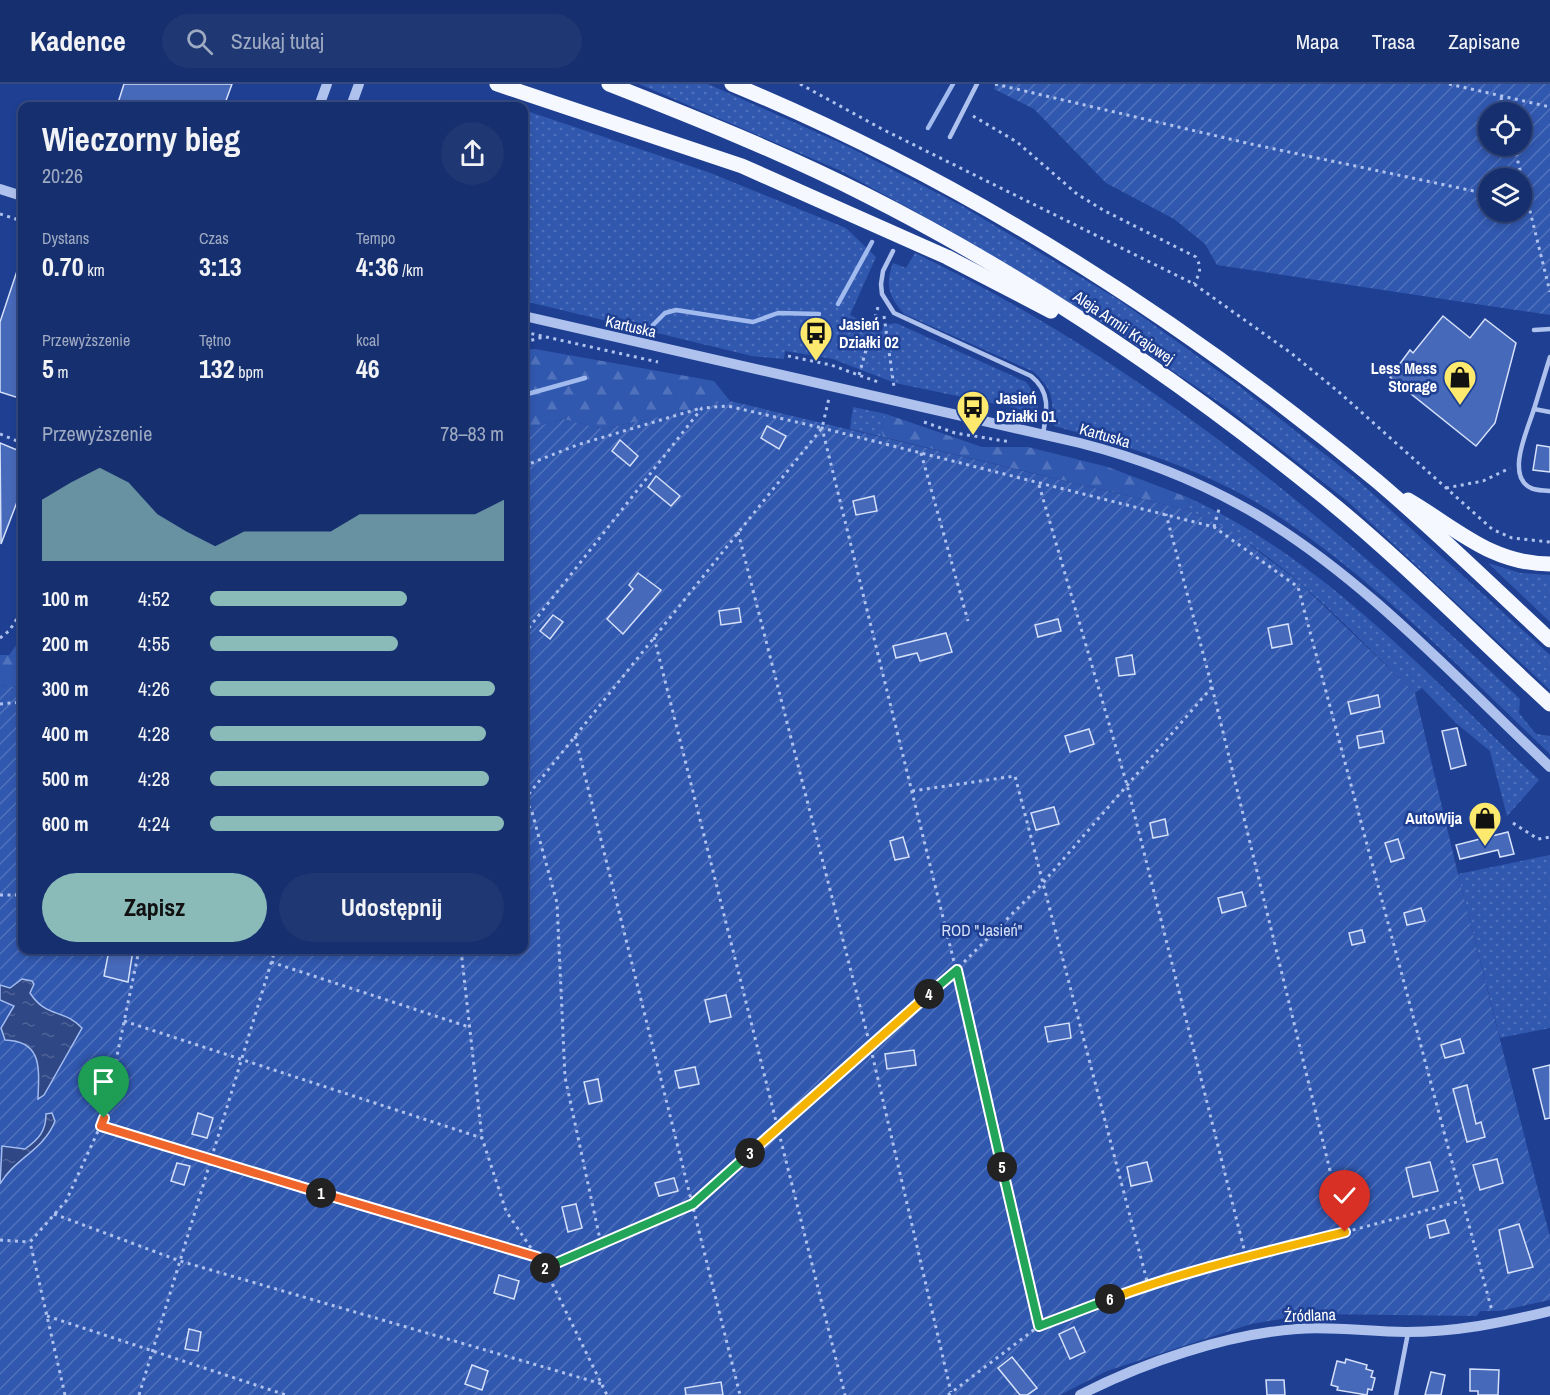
<!DOCTYPE html>
<html lang="pl">
<head>
<meta charset="utf-8">
<style>
	body { margin:0; font-family:"Archivo Narrow",sans-serif; background:#1f3773; color:#f1f3f6; height:100vh; display:flex; flex-direction:column; font-size:22px; white-space:nowrap }
	* { box-sizing:border-box; margin:0 }
	p { font-size:20px; color:#9ea9c2 }
	.icon { flex:none; width:33px; height:33px; fill:none; stroke:currentColor; stroke-width:2; stroke-linecap:round; stroke-linejoin:round }
	.map { position:relative; flex:1; overflow:hidden }
	.panel { position:absolute; left:18px; top:18px; width:510px; height:852px; display:flex; flex-direction:column; background:#162f6e; border-radius:12px; box-shadow:0 3px 9px #0003,0 0 0 2px #354a81 }
	.panel>* { flex:none }
	.controls { position:absolute; left:1478px; top:18px; display:grid; gap:12px }
	.controls a { display:grid; place-items:center; width:54px; height:54px; border-radius:50%; background:#162f6e; box-shadow:0 3px 9px #0003,0 0 0 2px #354a81; font-size:30px }
	.pin { position:absolute; display:grid; place-items:center; width:51px; height:51px; color:#fff; margin:-62px -26px; border-radius:50% 50% 50% 0; rotate:-45deg; box-shadow:0 0 6px #0007 }
	.pin .icon { rotate:45deg }
	.km { position:absolute; width:30px; height:30px; margin:-15px; border-radius:50%; background:#222; color:#fff; font-size:16px; line-height:30px; text-align:center }
	.round { display:grid; place-items:center; flex:none; width:63px; height:63px; border-radius:32px; background:#1f3773 }
	.summary { display:flex; align-items:center; justify-content:space-between; height:102px; padding:0 24px }
	h1 { font-size:33px; font-weight:700; line-height:45px }
	.metrics { display:grid; grid-template-columns:repeat(3,1fr); gap:9px; height:102px; padding:6px 24px }
	.metrics div { display:grid; align-content:center }
	.metrics b { font-size:26px; font-weight:700 }
	.metrics small { font-size:16px; font-weight:400 }
	.metrics p { font-size:16px }
	.chart { height:168px; padding:12px 24px }
	.chart p { display:flex; justify-content:space-between }
	.chart svg { width:100%; height:108px; margin-top:6px; fill:#8bbbb9; opacity:.7 }
	.action { display:flex; gap:12px; margin-top:auto; padding:12px 24px }
	.action a { flex:1; height:69px; border-radius:36px; background:#8bbbb9; color:#111; font-size:24px; font-weight:700; line-height:69px; text-align:center }
	.action a+a { background:#1f3773; color:#f1f3f6 }
	ul { padding:0 24px; list-style:none; font-size:20px }
	li { display:grid; grid-template-columns:96px 72px 1fr; align-items:center; height:45px }
	li i { height:15px; border-radius:8px; background:#8bbbb9 }
	header { display:flex; align-items:center; gap:36px; box-sizing:border-box; height:84px; padding:0 30px; background:#162f6e; border-bottom:2px solid #354a81 }
	header strong { font-size:28px }
	nav { display:flex; gap:33px; margin-inline-start:auto; font-size:21px }
	.search { width:420px; height:54px; background:#1f3773; display:flex; align-items:center; gap:15px; box-sizing:border-box; padding:0 21px; border-radius:33px; color:#9ea9c2; font-size:22px }
	.map>svg:first-child { display:block }
</style>
</head>
<body>
<header>
<strong>Kadence</strong>
<div class="search"><svg class="icon" aria-label="search" viewBox="0 0 24 24"><circle cx="10" cy="10" r="6"/><path d="M15 15l6 6"/></svg>Szukaj tutaj</div>
<nav><a>Mapa</a><a>Trasa</a><a>Zapisane</a></nav>
</header>
<div class="map">
<svg width="1550" height="1311" viewBox="0 0 1550 1311">
	<defs>
		<pattern id="grass-dots" width="8" height="8" patternUnits="userSpaceOnUse" patternTransform="scale(1.5)"><rect width="8" height="8" fill="#3158af"/><path d="M2 2h.1M6 6h.1" fill="none" stroke="#5071bb" stroke-width="1.8" stroke-linecap="round"/></pattern>
		<pattern id="forest-firs" width="22" height="20" patternUnits="userSpaceOnUse" patternTransform="scale(1.5)"><rect width="22" height="20" fill="#3158af"/><path d="M5 1l3.5 6h-7zM16 11l3.5 6h-7z" fill="#5071bb"/></pattern>
		<pattern id="garden-furrows" width="10" height="10" patternUnits="userSpaceOnUse" patternTransform="scale(1.5)"><rect width="10" height="10" fill="#3158af"/><path d="M-1 1l2-2M0 10L10 0M9 11l2-2" fill="none" stroke="#5071bb"/></pattern>
		<pattern id="water-ripples" width="26" height="14" patternUnits="userSpaceOnUse" patternTransform="scale(1.5)"><rect width="26" height="14" fill="#304785"/><path d="M2 4q2-2 4 0t4 0M15 11q2-2 4 0t4 0" fill="none" stroke="#4f6397"/></pattern>
	</defs>
	<rect width="100%" height="100%" fill="#1e3f92"/>
	<g fill="url(#grass-dots)">
		<polygon points="639,0 708,0 847,62 962,122 1119,216 1239,302 1361,399 1550,571 1550,606 1346,416 1226,323 1104,240 951,147 839,86"/>
		<polygon points="524,26 708,88 846,144 876,173 850,231 882,247 884,241 896,239 1026,298 1038,314 1038,329 895,299 833,275 785,267 784,275 752,272 524,217"/>
		<path d="M915 169C1144 279 1337 441 1520 615L1519 629 1536 650 1550 652V670C1461 585 1373 493 1269 426 1204 385 1127 362 1054 342 1050 313 1057 311 1034 288L904 230C888 211 885 201 893 179L906 184Z"/>
		<polygon points="853,323 886,330 881,345 883,353 850,345"/>
		<path d="M1187 413C1326 476 1430 594 1539 696L1507 732 1490 667 1457 640 1422 604 1415 609C1345 542 1278 464 1187 426L1190 419Z"/>
		<polygon points="1488,479 1520,489 1550,491 1550,538"/>
		<polygon points="1550,771 1550,944 1500,954 1458,790"/>
	</g>
	<g fill="url(#forest-firs)">
		<polygon points="535,265 714,297 730,317 603,345 563,335 531,344 524,351 524,266"/>
		<polygon points="886,330 982,363 1028,363 1108,383 1187,413 1190,419 1187,426 883,353 881,345"/>
		<polygon points="22,553 22,597 17,603 0,601 0,571 9,571"/>
	</g>
	<g fill="url(#garden-furrows)" fill-rule="evenodd">
		<path d="M996 0H1550V231L1217 181 1205 160 1174 135 1106 99 1034 25 994 5ZM1488 28H1521V62H1488ZM1488 94H1521V128H1488Z"/>
		<polygon points="730,317 1187,426 1229,445 1300,499 1415,609 1458,790 1550,1153 1550,1216 1499,1227 1480,1227 1477,1232 1311,1230 1251,1240 1107,1287 1060,1311 0,1311 0,601 17,603 22,597 22,866 524,866 524,351 531,344 563,335 603,345"/>
	</g>
	<g fill="url(#water-ripples)" stroke="#a2bbef" stroke-width="1.5">
		<path d="M22 895 32 897 34 900 30 909C47 935 63 924 82 944L44 1011 38 1015C39 985 43 957 5 956L1 944 14 922 0 916V901L10 904Z"/>
		<path d="M52 1029 55 1037C44 1066 14 1075 0 1100L2 1062 25 1065C39 1055 46 1047 46 1030Z"/>
	</g>
	<g fill="none" stroke-linecap="round" stroke-linejoin="round">
		<g stroke="#a2bbef" stroke-width="4.5">
			<polyline points="928,44 953,0"/>
			<polyline points="838,220 872,158"/>
			<polyline points="653,241 665,229 676,226 753,238 778,229 819,230"/>
			<polyline points="524,311 585,294"/>
		</g>
	</g>
	<g fill="#4769b9" stroke="#d5e0fa" stroke-width="1.5">
		<polygon points="124,0 232,0 224,22 117,22"/>
		<polygon points="20,178 22,178 22,315 0,308 0,238"/>
		<polygon points="1443,232 1470,254 1485,235 1516,259 1495,339 1476,362 1390,293 1410,266 1413,269"/>
		<polygon points="767,342 786,352 779,365 761,354"/>
		<polygon points="620,356 638,372 630,382 612,367"/>
		<polygon points="0,359 22,368 22,405 1,460"/>
		<polygon points="1537,361 1550,363 1550,388 1533,386"/>
		<polygon points="656,392 680,412 671,422 648,403"/>
		<polygon points="874,412 877,427 856,431 853,417"/>
		<polygon points="638,489 661,506 623,550 607,535 633,505 629,501"/>
		<polygon points="739,524 741,538 721,541 719,527"/>
		<polygon points="553,531 563,538 550,555 540,547"/>
		<polygon points="1058,535 1061,547 1038,553 1035,541"/>
		<polygon points="1288,540 1292,560 1272,564 1268,544"/>
		<polygon points="946,549 952,568 920,577 917,569 896,574 893,562"/>
		<polygon points="1132,571 1135,590 1119,592 1116,574"/>
		<polygon points="1378,611 1380,623 1351,630 1348,618"/>
		<polygon points="1457,644 1466,681 1451,685 1442,647"/>
		<polygon points="1089,645 1094,660 1070,668 1065,652"/>
		<polygon points="1382,647 1384,659 1359,664 1357,652"/>
		<polygon points="1054,723 1059,740 1036,746 1031,729"/>
		<polygon points="1165,735 1168,751 1153,754 1150,739"/>
		<polygon points="1508,748 1514,770 1500,773 1498,766 1460,775 1456,761"/>
		<polygon points="903,753 909,773 895,776 890,757"/>
		<polygon points="1398,755 1404,774 1391,778 1385,759"/>
		<polygon points="1242,808 1246,822 1222,829 1218,814"/>
		<polygon points="1421,824 1425,837 1407,841 1404,829"/>
		<polygon points="1362,846 1365,858 1352,861 1349,849"/>
		<polygon points="109,866 133,866 128,898 104,892"/>
		<polygon points="726,911 731,933 710,938 705,916"/>
		<polygon points="1069,939 1071,954 1048,958 1045,943"/>
		<polygon points="1460,955 1464,969 1445,974 1441,961"/>
		<polygon points="914,966 916,981 887,985 885,970"/>
		<polygon points="1550,981 1550,1034 1545,1035 1533,985"/>
		<polygon points="695,983 699,1000 679,1004 675,987"/>
		<polygon points="598,995 602,1017 589,1020 584,998"/>
		<polygon points="1467,1001 1476,1040 1481,1038 1485,1053 1467,1058 1453,1005"/>
		<polygon points="198,1029 213,1034 207,1054 192,1050"/>
		<polygon points="1497,1075 1503,1099 1480,1106 1473,1081"/>
		<polygon points="1147,1078 1152,1097 1131,1102 1127,1083"/>
		<polygon points="1430,1078 1438,1107 1413,1113 1406,1084"/>
		<polygon points="177,1079 190,1082 184,1101 171,1097"/>
		<polygon points="674,1094 678,1107 659,1112 655,1099"/>
		<polygon points="576,1120 582,1144 568,1148 562,1123"/>
		<polygon points="1445,1136 1449,1149 1430,1154 1427,1141"/>
		<polygon points="1519,1140 1533,1183 1508,1189 1499,1146"/>
		<polygon points="499,1191 519,1197 514,1215 494,1209"/>
		<polygon points="1074,1243 1085,1268 1070,1275 1059,1250"/>
		<polygon points="189,1245 201,1248 198,1267 185,1265"/>
		<polygon points="1012,1273 1037,1304 1027,1311 1020,1311 998,1284"/>
		<polygon points="1346,1275 1367,1281 1366,1285 1373,1287 1371,1293 1375,1294 1372,1306 1368,1305 1367,1311 1337,1306 1338,1303 1331,1301 1337,1277 1345,1279"/>
		<polygon points="472,1281 488,1287 482,1306 465,1300"/>
		<polygon points="1470,1285 1499,1286 1498,1311 1478,1311 1478,1307 1470,1307"/>
		<polygon points="1431,1288 1445,1291 1441,1311 1425,1311"/>
		<polygon points="1266,1296 1284,1296 1285,1311 1267,1311"/>
		<polygon points="721,1298 723,1311 686,1311 685,1304"/>
	</g>
	<g fill="none" stroke-linecap="round" stroke-linejoin="round">
		<g stroke="#afc2ee" stroke-width="3" stroke-dasharray="3 4.5" stroke-linecap="butt">
			<polyline points="800,0 882,45 1194,200 1291,269 1340,309 1492,445 1512,454 1550,458"/>
			<polyline points="995,0 1251,60 1488,110"/>
			<polyline points="1449,0 1550,23"/>
			<polyline points="1501,13 1505,28"/>
			<path d="M973 32 1017 58 1077 110 1103 126 1196 173C1202 184 1200 189 1194 200"/>
			<polyline points="1514,62 1528,118"/>
			<polyline points="1521,117 1528,119 1550,208"/>
			<polyline points="0,130 22,137"/>
			<polyline points="884,232 894,303"/>
			<polyline points="524,248 658,278"/>
			<polyline points="524,258 544,253"/>
			<polyline points="788,272 831,281 878,298"/>
			<polyline points="859,291 878,223"/>
			<polyline points="924,338 955,349 1011,358"/>
			<polyline points="0,350 22,359"/>
			<polyline points="921,369 968,537"/>
			<polyline points="524,382 577,361 701,324"/>
			<polyline points="1039,401 1127,701 1246,1173"/>
			<polyline points="1446,404 1483,397 1510,384"/>
			<polyline points="1214,443 1219,425"/>
			<polyline points="738,448 870,961 951,1308"/>
			<polyline points="524,550 702,324 728,322 822,344"/>
			<polyline points="654,553 845,1311"/>
			<polyline points="0,554 9,547 22,527"/>
			<polyline points="1212,603 1345,1148"/>
			<polyline points="0,620 22,618"/>
			<polyline points="575,652 740,1311"/>
			<polyline points="21,685 22,682"/>
			<polyline points="912,707 1015,692 1148,1201"/>
			<polyline points="525,715 532,728 557,819 565,993 601,1160"/>
			<polyline points="524,716 822,344 829,314"/>
			<polyline points="1513,739 1538,755 1550,753"/>
			<polyline points="0,811 22,811"/>
			<polyline points="461,866 482,1054 506,1127 545,1185 607,1311"/>
			<polyline points="271,878 469,943"/>
			<polyline points="124,937 482,1054"/>
			<polyline points="101,1042 535,1172"/>
			<polyline points="54,1130 180,1177 602,1300"/>
			<polyline points="0,1156 30,1158"/>
			<polyline points="545,1185 693,1120 956,886 1041,801 1212,603 1166,430"/>
			<polyline points="47,1232 286,1311"/>
			<polyline points="1039,1242 956,886 822,344 1214,443 1298,503 1492,1227"/>
			<polyline points="65,1311 30,1158 66,1117 104,1034 139,866"/>
			<polyline points="139,1311 275,866"/>
			<polyline points="948,1311 1039,1242 1148,1201 1461,1117"/>
		</g>
		<g stroke="#afc2ee" stroke-width="4.5">
			<polyline points="950,53 977,0"/>
			<path d="M893 167 883 187 881 200 882 210 894 229 1031 292C1051 308 1047 327 1043 350"/>
			<polyline points="1534,246 1550,245"/>
			<polyline points="1550,273 1534,325 1550,328"/>
			<path d="M1534 325C1528 345 1505 392 1531 404 1536 407 1545 406 1550 407"/>
			<polyline points="1396,1311 1408,1249"/>
		</g>
		<g stroke="#afc2ee" stroke-width="10">
			<polyline points="319,22 327,0"/>
			<polyline points="351,22 359,0"/>
			<polyline points="0,105 22,112"/>
			<path d="M524 232 1080 359C1139 374 1196 396 1249 426 1361 490 1457 595 1550 683"/>
			<path d="M1080 1311C1142 1279 1227 1250 1297 1245 1333 1242 1370 1248 1406 1248 1456 1248 1502 1239 1550 1227"/>
		</g>
		<g stroke="#f6f8ff" stroke-width="15">
			<polyline points="497,0 742,82 947,173 1051,227"/>
			<path d="M609 0C696 34 783 69 866 111 1029 193 1181 297 1323 412 1402 476 1475 551 1550 620"/>
			<path d="M732 0C966 97 1182 235 1377 397 1437 448 1493 503 1550 556"/>
			<path d="M1408 416C1456 444 1491 480 1550 480"/>
		</g>
	</g>
	<g fill="none" stroke-linecap="round" stroke-linejoin="round">
		<defs>
			<polyline id="split-1" points="104,1034 101,1042 321,1109"/>
			<polyline id="split-2" points="321,1109 537,1173 545,1184"/>
			<polyline id="split-3" points="545,1184 693,1120 750,1069"/>
			<polyline id="split-4" points="750,1069 929,910"/>
			<polyline id="split-5" points="929,910 957,886 1002,1083"/>
			<polyline id="split-6" points="1002,1083 1039,1242 1110,1215"/>
			<path id="split-7" d="M1110 1215C1187 1186 1266 1168 1345 1148"/>
		</defs>
		<use href="#split-1" stroke="#fff" stroke-width="12"/>
		<use href="#split-2" stroke="#fff" stroke-width="12"/>
		<use href="#split-3" stroke="#fff" stroke-width="12"/>
		<use href="#split-4" stroke="#fff" stroke-width="12"/>
		<use href="#split-5" stroke="#fff" stroke-width="12"/>
		<use href="#split-6" stroke="#fff" stroke-width="12"/>
		<use href="#split-7" stroke="#fff" stroke-width="12"/>
		<use href="#split-1" stroke="#f0652b" stroke-width="8"/>
		<use href="#split-2" stroke="#f0652b" stroke-width="8"/>
		<use href="#split-3" stroke="#22a559" stroke-width="8"/>
		<use href="#split-4" stroke="#f5b400" stroke-width="8"/>
		<use href="#split-5" stroke="#22a559" stroke-width="8"/>
		<use href="#split-6" stroke="#22a559" stroke-width="8"/>
		<use href="#split-7" stroke="#f5b400" stroke-width="8"/>
	</g>
	<defs>
		<symbol id="bus-pin" viewBox="-11 -11 22 30"><path d="M0 17L-7.5 6A9.5 9.5 0 1 1 7.5 6Z" fill="#fce96e" stroke="#1e3f92"/><path d="M-5-6H5V4H4V6H2V4H-2V6H-4V4H-5ZM-3.5-4V0h7V-4ZM-3.5 1.2v1.5H-2V1.2ZM2 1.2v1.5H3.5V1.2Z" fill="#111"/></symbol>
		<symbol id="shop-pin" viewBox="-11 -11 22 30"><path d="M0 17L-7.5 6A9.5 9.5 0 1 1 7.5 6Z" fill="#fce96e" stroke="#1e3f92"/><path d="M-5-2.5h2.3a2.7 3.5 0 0 1 5.4 0H5L5.5 6h-11ZM-1.5-2.5h3a1.5 2.3 0 0 0-3 0Z" fill="#111"/></symbol>
	</defs>
	<g fill-rule="evenodd">
		<use href="#bus-pin" x="797" y="230" width="38" height="52"/>
		<use href="#shop-pin" x="1441" y="274" width="38" height="52"/>
		<use href="#bus-pin" x="954" y="304" width="38" height="52"/>
		<use href="#shop-pin" x="1466" y="715" width="38" height="52"/>
	</g>
	<g text-anchor="middle" stroke-width="5" stroke-linejoin="round" paint-order="stroke">
		<g font-size="16" font-weight="bold" fill="#fff" stroke="#1e3f92" text-anchor="start">
			<text x="839" y="246">Jasień<tspan x="839" dy="18">Działki 02</tspan></text>
			<text x="1437" y="290" text-anchor="end">Less Mess<tspan x="1437" dy="18">Storage</tspan></text>
			<text x="996" y="320">Jasień<tspan x="996" dy="18">Działki 01</tspan></text>
			<text x="1462" y="740" text-anchor="end">AutoWija</text>
		</g>
		<g font-size="16" fill="#fff" stroke="#1e3f92">
			<text transform="translate(631 242) rotate(13)" y="6">Kartuska</text>
			<text transform="translate(1124 243) rotate(34)" y="6">Aleja Armii Krajowej</text>
			<text transform="translate(1105 351) rotate(16)" y="6">Kartuska</text>
			<text transform="translate(1310 1231) rotate(-2)" y="6">Źródlana</text>
		</g>
		<g font-size="16" fill="#d5e0fa" stroke="#1e3f92">
			<text x="982" y="852">ROD "Jasień"</text>
		</g>
	</g>
</svg>
<div class="controls">
<a><svg class="icon" aria-label="locate" viewBox="0 0 24 24"><circle cx="12" cy="12" r="6"/><path d="M12 2v4M12 18v4M2 12h4M18 12h4"/></svg></a>
<a><svg class="icon" aria-label="layers" viewBox="0 0 24 24"><path d="M12 4l9 5-9 5-9-5zM3 14l9 5 9-5"/></svg></a>
</div>
<div class="pin" style="left:104px;top:1034px;background:#1e9e55"><svg class="icon" aria-label="arrive" viewBox="0 0 24 24"><path d="M6 21V4h12l-3 4 3 4H6"/></svg></div>
<div class="pin" style="left:1345px;top:1148px;background:#d93025"><svg class="icon" aria-label="check" viewBox="0 0 24 24"><path d="M5 12l5 5 9-10"/></svg></div>
<b class="km" style="left:321px;top:1109px">1</b>
<b class="km" style="left:545px;top:1184px">2</b>
<b class="km" style="left:750px;top:1069px">3</b>
<b class="km" style="left:929px;top:910px">4</b>
<b class="km" style="left:1002px;top:1083px">5</b>
<b class="km" style="left:1110px;top:1215px">6</b>
<section class="panel">
<div class="summary"><div><h1>Wieczorny bieg</h1><p>20:26</p></div><a class="round"><svg class="icon" aria-label="share" viewBox="0 0 24 24"><path d="M12 15V3M7 8l5-5 5 5M5 13v7h14v-7"/></svg></a></div>
<div class="metrics">
<div><p>Dystans</p><b>0.70<small> km</small></b></div>
<div><p>Czas</p><b>3:13</b></div>
<div><p>Tempo</p><b>4:36<small> /km</small></b></div>
</div>
<div class="metrics">
<div><p>Przewyższenie</p><b>5<small> m</small></b></div>
<div><p>Tętno</p><b>132<small> bpm</small></b></div>
<div><p>kcal</p><b>46</b></div>
</div>
<div class="chart"><p><span>Przewyższenie</span>78–83 m</p>
<svg viewBox="0 0 160 44" preserveAspectRatio="none"><path d="M0 44V19L10 12L20 6L30 12L40 25L50 32L60 38L70 32L80 32L90 32L100 32L110 25L120 25L130 25L140 25L150 25L160 19V44z"/></svg>
</div>
<ul>
<li><b>100 m</b>4:52<i style="width:67%"></i></li>
<li><b>200 m</b>4:55<i style="width:64%"></i></li>
<li><b>300 m</b>4:26<i style="width:97%"></i></li>
<li><b>400 m</b>4:28<i style="width:94%"></i></li>
<li><b>500 m</b>4:28<i style="width:95%"></i></li>
<li><b>600 m</b>4:24<i style="width:100%"></i></li>
</ul>
<div class="action"><a>Zapisz</a><a>Udostępnij</a></div>
</section>
</div>
</body>
</html>
